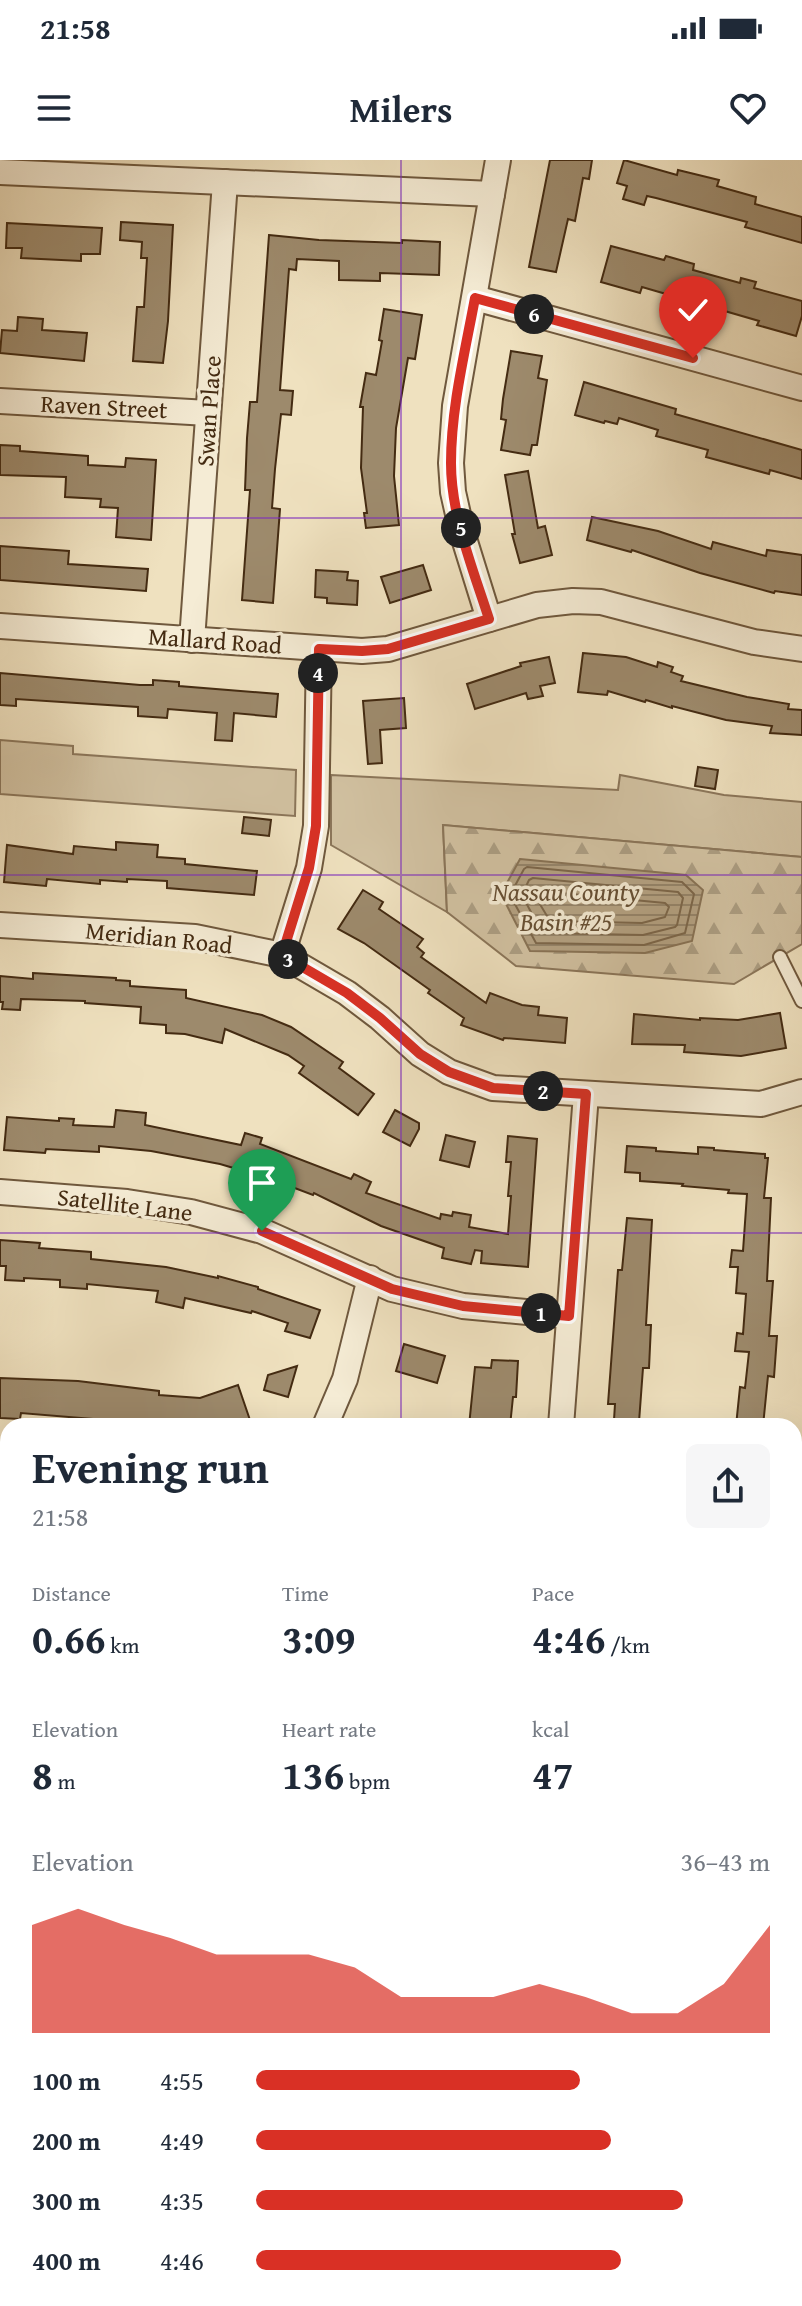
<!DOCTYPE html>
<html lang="en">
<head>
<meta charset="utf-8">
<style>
	body { margin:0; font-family:"Gentium Book Plus",serif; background:#f6f6f7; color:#1f2937; height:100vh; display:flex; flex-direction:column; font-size:30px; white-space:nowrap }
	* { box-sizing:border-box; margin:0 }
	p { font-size:26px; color:#747a83 }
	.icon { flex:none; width:44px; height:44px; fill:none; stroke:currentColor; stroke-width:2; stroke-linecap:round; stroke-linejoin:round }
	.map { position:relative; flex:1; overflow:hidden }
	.sheet { position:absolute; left:0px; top:1258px; width:802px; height:888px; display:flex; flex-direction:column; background:#fff; border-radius:24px 24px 0 0; box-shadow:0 8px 32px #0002 }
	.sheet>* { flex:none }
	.pin { position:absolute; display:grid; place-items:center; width:68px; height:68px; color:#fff; margin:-82px -34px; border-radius:50% 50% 50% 0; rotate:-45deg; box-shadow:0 0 8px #0007 }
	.pin .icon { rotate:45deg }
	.km { position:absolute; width:40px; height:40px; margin:-20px; border-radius:50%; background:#222; color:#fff; font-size:22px; line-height:40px; text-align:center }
	.round { display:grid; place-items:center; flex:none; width:84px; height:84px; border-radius:12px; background:#f6f6f7 }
	.overview { display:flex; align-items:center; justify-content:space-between; height:136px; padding:0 32px }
	h1 { font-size:44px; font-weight:700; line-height:60px }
	.figures { display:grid; grid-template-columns:repeat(3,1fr); gap:12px; height:136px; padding:8px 32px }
	.figures div { display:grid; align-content:center }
	.figures b { font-size:40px; font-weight:700 }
	.figures small { font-size:22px; font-weight:400 }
	.figures p { font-size:22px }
	.chart { height:224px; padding:16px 32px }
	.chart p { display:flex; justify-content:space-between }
	.chart svg { width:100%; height:144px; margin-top:8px; fill:#d93025; opacity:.7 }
	ul { padding:0 32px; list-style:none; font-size:26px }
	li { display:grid; grid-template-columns:128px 96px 1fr; align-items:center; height:60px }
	li i { height:20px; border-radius:10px; background:#d93025 }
	.status { display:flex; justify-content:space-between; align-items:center; height:56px; padding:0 40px; background:#fff; direction:ltr }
	.status svg { height:22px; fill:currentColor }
	header { display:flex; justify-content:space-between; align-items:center; height:104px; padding:0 32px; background:#fff; font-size:36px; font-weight:700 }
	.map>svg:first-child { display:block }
</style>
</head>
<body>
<div class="status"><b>21:58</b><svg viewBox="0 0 49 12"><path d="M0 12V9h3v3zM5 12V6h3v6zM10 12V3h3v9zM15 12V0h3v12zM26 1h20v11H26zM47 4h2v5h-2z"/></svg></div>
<header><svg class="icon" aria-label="menu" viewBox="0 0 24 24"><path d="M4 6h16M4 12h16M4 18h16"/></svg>Milers<svg class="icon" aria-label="heart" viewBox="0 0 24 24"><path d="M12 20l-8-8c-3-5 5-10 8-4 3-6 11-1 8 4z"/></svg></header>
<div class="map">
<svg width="802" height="2146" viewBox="0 0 802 2146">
	<defs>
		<pattern id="forest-firs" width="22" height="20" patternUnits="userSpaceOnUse" patternTransform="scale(2)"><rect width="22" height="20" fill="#d2c2a2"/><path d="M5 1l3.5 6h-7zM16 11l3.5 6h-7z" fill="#ac9e83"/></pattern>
		<pattern id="water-rules" width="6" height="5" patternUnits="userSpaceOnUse" patternTransform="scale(2)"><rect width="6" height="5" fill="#b5a384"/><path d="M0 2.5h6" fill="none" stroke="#95856b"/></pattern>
	</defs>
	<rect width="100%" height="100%" fill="#efe1bf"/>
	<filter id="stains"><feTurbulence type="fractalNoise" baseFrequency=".0025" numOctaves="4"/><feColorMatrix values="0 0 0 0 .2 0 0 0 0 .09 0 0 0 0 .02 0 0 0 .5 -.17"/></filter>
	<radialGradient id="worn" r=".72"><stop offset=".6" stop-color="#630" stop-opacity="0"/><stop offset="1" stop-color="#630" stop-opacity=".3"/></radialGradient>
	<g fill="#d2c2a2" stroke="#8b765a" stroke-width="2">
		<polygon points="0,580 73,586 73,594 296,610 295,656 0,634"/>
		<polygon points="331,615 618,630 620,615 724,635 802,642 802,697 443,665 447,752 331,685"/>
	</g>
	<g fill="url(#forest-firs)" stroke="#8b765a" stroke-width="2">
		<polygon points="443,665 802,697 802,784 734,824 516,806 447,752"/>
		<polygon points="794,1814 802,1814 802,1910 794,1913"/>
		<polygon points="794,1940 802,1948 802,1998 794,1992"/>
	</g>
	<polygon fill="url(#water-rules)" stroke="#887356" stroke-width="2" points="520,699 686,715 703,730 692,781 645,793 530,791 501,734"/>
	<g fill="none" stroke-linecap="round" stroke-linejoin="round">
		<g stroke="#7c674b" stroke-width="2">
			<polygon points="527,707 682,722 694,734 685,773 644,785 536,783 510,735 524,709"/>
			<polygon points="533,718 678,732 683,738 677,765 675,767 643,775 542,773 522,735 529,720"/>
			<polygon points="540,731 665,743 669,747 665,757 642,763 550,761 535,736 536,732"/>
		</g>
	</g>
	<g fill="#9d8a6c" stroke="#442b12" stroke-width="2">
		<polygon points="550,0 592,0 589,19 583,18 575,61 568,59 556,112 529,107"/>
		<polygon points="624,0 677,15 678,10 719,20 717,26 756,37 755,44 802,57 802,83 745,67 747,62 656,38 647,36 644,45 623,39 627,26 617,23"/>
		<polygon points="121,62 173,65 168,161 163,203 133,201 137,147 144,147 147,98 141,98 142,82 120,80"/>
		<polygon points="7,63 102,68 100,94 81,94 81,101 21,98 22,88 6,88"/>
		<polygon points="269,75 319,80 402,83 402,80 440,82 439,115 380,113 380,121 339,120 339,101 297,99 296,110 289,109 280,230 293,231 291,255 281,254 275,309 272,348 280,349 273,443 242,440 250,330 245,330 247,278 250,242 257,242"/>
		<polygon points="611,86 664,100 666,96 694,104 693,110 740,123 741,118 756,122 754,128 802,141 802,156 796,176 757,165 759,161 642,127 640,133 601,122"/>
		<polygon points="384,149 422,155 415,199 408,198 396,268 394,316 399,365 366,368 364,353 367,353 361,308 363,247 360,247 366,213 376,215 382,181 379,180"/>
		<polygon points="18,157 43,159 42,170 87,173 84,201 0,193 2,170 17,171"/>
		<polygon points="511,191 542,196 538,218 547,220 537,285 532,285 530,295 501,290 506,260 501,259 503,239"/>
		<polygon points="584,222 676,249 675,254 802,290 802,319 770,310 769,314 706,297 708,290 656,276 658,270 619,258 617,264 605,261 604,263 575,255"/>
		<polygon points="0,285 20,286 20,291 88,296 88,305 125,307 126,298 156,300 151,380 116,377 118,348 100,347 101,339 65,337 66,317 0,315"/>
		<polygon points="528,311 538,368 545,366 552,395 520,403 512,374 515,374 505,315"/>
		<polygon points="592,357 658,371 711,389 713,382 766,396 767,390 802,395 802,435 775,431 774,433 700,413 632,390 631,392 587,380"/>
		<polygon points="0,386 69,391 68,404 148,409 146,431 0,420"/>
		<polygon points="423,405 431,430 390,443 381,417"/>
		<polygon points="316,410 348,412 347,420 358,421 357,445 327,443 327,438 315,437"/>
		<polygon points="583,493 626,497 657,507 658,502 673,507 671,512 683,516 681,521 747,537 789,544 788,549 802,550 802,575 770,573 772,566 726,560 672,546 672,548 646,540 645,542 608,531 607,535 578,532"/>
		<polygon points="549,497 555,523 540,526 543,536 528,539 526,533 475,549 467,524 521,506 520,503"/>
		<polygon points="0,513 140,525 153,525 153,520 179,522 179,526 278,534 276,557 234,553 232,581 215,580 217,553 168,549 167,558 138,556 138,547 16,539 16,546 0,545"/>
		<polygon points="404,538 406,568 380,570 382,603 368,604 363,541"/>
		<polygon points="698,607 718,610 715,629 695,626"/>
		<polygon points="244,657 271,660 269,676 242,673"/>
		<polygon points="116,682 158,685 157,697 185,699 185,704 257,711 254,735 167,728 167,721 127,719 127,722 100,720 100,724 47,719 46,726 4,722 7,685 73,694 74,686 116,690"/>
		<polygon points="363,730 383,742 379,749 423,779 417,787 424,793 421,797 486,843 490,833 522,845 539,847 538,855 567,858 565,883 504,878 503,880 461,865 464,858 428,833 430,830 364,783 338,769"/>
		<polygon points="33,813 116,818 116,820 130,821 130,826 186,830 186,838 262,855 291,867 343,902 339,908 374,934 358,955 299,913 304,906 288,895 225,869 222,883 185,874 166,873 166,865 140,863 141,847 85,843 85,841 21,839 20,850 2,849 3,842 0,842 0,816 33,819"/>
		<polygon points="780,853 786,888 741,896 684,892 685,885 632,884 634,854 700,860 700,858 738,860"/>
		<polygon points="116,950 146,953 145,965 241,985 245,973 262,978 260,984 351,1019 354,1014 371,1022 366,1033 440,1059 441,1054 452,1056 453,1052 471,1055 469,1067 508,1074 511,1036 508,1036 511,1002 506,1002 508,976 537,979 528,1107 481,1103 482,1091 475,1090 471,1104 442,1098 444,1088 381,1066 314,1033 313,1035 271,1019 220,1004 151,991 99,986 99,992 46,989 45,993 4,990 7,957 59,961 59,958 74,959 73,965 114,967"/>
		<polygon points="395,950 419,963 419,969 410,986 383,972"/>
		<polygon points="446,975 475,982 469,1007 440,1000"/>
		<polygon points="627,986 656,988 656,991 698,994 698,987 714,988 714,990 765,994 765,998 768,998 764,1038 771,1038 767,1121 773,1121 769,1176 777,1176 774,1217 768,1216 763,1266 736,1266 740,1227 745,1228 749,1192 735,1191 737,1173 743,1174 746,1134 736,1133 738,1107 730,1107 732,1090 743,1091 747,1034 728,1033 729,1030 682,1026 683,1024 640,1021 640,1013 625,1012"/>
		<polygon points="627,1058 652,1060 646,1165 651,1165 649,1208 643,1208 639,1262 614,1260 615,1244 608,1244 618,1110 622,1110"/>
		<polygon points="0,1080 40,1083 39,1088 91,1092 91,1099 166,1107 218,1118 218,1116 258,1127 258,1129 320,1150 310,1178 285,1171 288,1163 252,1151 251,1153 185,1138 183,1148 156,1142 158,1131 87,1124 87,1129 60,1127 60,1120 24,1118 24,1121 5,1120 6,1106 0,1106"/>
		<polygon points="404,1184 445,1196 437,1223 396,1211"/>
		<polygon points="492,1200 518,1201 516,1237 513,1237 510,1266 469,1266 475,1207 491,1208"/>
		<polygon points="297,1206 288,1237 264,1230 268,1215"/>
		<polygon points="0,1218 78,1221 159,1231 159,1235 200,1238 238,1225 252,1266 141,1266 141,1263 21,1253 20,1259 0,1258"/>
	</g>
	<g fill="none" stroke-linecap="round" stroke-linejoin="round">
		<defs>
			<polyline id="service" points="780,797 802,841"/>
			<g id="minor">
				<polyline points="0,12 492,34"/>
				<polyline points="475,138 802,228"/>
				<polyline points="0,241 208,253"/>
				<polyline points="489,459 462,372 453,332 451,303 455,246 498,0"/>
				<polyline points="0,466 362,491 388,489 537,445 573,441 601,442 754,482 802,489"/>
				<polyline points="192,480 225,22"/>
				<polyline points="0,765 195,777 282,795 347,833 380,858 420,894 449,912 493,928 761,944 802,932"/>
				<polyline points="282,795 309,708 316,666 319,489"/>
				<polyline points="0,1032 127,1042 191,1052 262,1071 392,1129 463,1146 569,1156"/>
				<polyline points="325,1266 345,1219 370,1118"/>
				<polyline points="561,1266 586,934"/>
				<polyline points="0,1305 8,1305"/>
				<polyline points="802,1417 798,1483 802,1500"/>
				<polyline points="0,1529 8,1530"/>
				<polyline points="794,1539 802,1536"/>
				<polyline points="794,1800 802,1801"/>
				<polyline points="0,1892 8,1896"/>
				<polyline points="772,2138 802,2146"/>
				<polyline points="48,2146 48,2138"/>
				<polyline points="272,2146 273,2138"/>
				<polyline points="497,2146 498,2138"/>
			</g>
		</defs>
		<use href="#service" stroke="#6f583d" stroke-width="16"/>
		<use href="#minor" stroke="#6f583d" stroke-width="28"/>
		<use href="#service" stroke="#f5ecd5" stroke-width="12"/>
		<use href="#minor" stroke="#f5ecd5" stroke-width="24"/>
	</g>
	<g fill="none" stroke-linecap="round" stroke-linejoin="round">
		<defs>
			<path id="route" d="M262 1071 392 1129 463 1146 569 1156 586 934 493 928 449 912 420 894 380 858 347 833 282 795 309 708 316 666 319 489 362 491 388 489 489 459C473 409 451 356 451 303 451 248 465 192 475 138L693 198"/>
		</defs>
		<use href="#route" stroke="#fff" stroke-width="16"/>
		<use href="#route" stroke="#d93025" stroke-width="10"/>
	</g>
	<path fill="none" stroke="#7b2cbf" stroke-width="2" stroke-opacity="0.55" d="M401 0V1266M0 358H802M0 715H802M0 1073H802M0 1431H8M794 1431H802M0 1788H8M794 1788H802M401 2138V2146"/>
	<g text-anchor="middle" stroke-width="7" stroke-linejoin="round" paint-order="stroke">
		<g font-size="24" fill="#442b12" stroke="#f5ecd5">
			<text transform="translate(104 247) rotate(3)" y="8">Raven Street</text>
			<text transform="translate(209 251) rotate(-86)" y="8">Swan Place</text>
			<text transform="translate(215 481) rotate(4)" y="8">Mallard Road</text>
			<text transform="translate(159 778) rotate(6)" y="8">Meridian Road</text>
			<text transform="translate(125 1045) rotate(7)" y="8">Satellite Lane</text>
		</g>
		<g font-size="26" font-style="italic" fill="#664f34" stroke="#f5ecd5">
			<text x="566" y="741">Nassau County<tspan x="566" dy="30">Basin #25</tspan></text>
		</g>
	</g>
	<rect width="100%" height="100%" filter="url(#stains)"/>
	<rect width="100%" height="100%" fill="url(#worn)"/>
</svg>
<div class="pin" style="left:262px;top:1071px;background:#1e9e55"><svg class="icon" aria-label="arrive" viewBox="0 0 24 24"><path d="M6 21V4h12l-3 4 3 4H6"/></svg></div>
<div class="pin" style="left:693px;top:198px;background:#d93025"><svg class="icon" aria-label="check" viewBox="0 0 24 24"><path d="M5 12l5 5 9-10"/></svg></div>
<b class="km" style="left:541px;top:1153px">1</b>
<b class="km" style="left:543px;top:931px">2</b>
<b class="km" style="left:288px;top:799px">3</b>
<b class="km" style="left:318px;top:513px">4</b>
<b class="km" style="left:461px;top:368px">5</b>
<b class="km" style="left:534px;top:154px">6</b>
<section class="sheet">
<div class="overview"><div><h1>Evening run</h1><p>21:58</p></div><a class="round"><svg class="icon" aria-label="share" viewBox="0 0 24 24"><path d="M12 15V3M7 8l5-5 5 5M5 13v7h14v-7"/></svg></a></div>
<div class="figures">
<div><p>Distance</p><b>0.66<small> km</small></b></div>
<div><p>Time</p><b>3:09</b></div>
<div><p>Pace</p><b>4:46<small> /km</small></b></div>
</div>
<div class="figures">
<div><p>Elevation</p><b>8<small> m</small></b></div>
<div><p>Heart rate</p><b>136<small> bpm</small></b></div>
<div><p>kcal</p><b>47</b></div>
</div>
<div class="chart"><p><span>Elevation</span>36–43 m</p>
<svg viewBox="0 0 160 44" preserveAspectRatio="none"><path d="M0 44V11L10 6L20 11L30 15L40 20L50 20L60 20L70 24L80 33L90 33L100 33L110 29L120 33L130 38L140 38L150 29L160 11V44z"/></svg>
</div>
<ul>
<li><b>100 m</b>4:55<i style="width:63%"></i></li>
<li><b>200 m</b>4:49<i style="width:69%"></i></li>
<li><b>300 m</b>4:35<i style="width:83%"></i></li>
<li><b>400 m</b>4:46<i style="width:71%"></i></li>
</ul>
</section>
</div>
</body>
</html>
